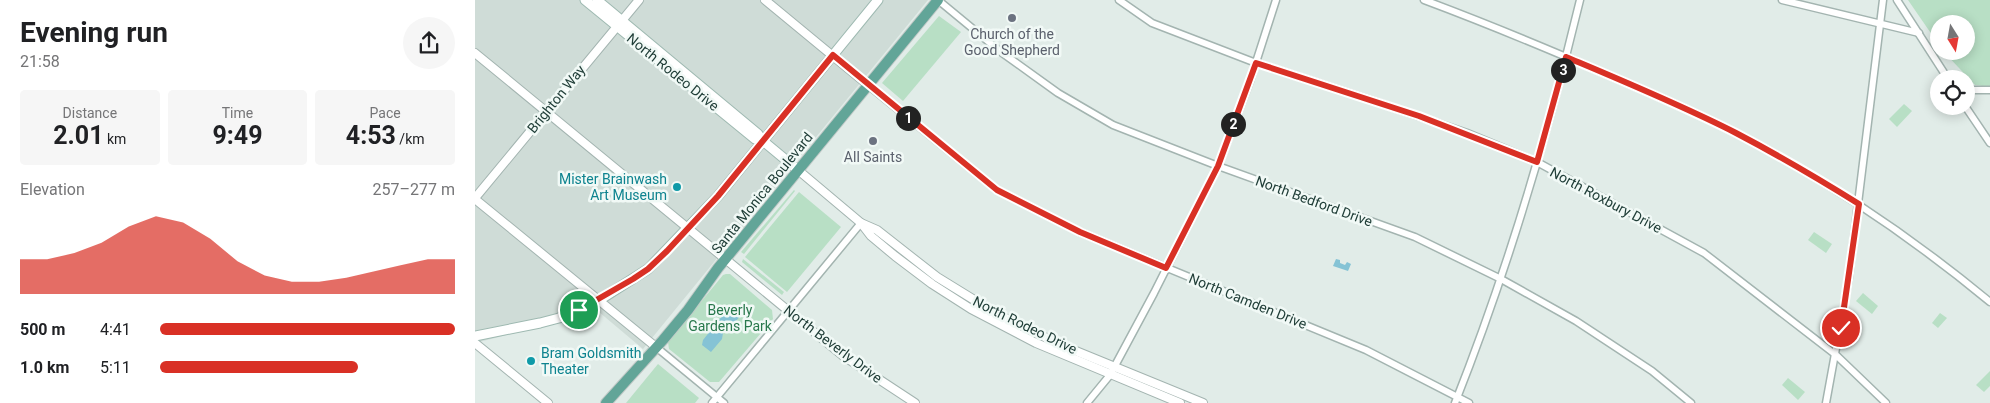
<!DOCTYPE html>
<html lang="en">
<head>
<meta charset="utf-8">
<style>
	body { margin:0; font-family:Roboto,sans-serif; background:#f6f6f6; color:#202124; height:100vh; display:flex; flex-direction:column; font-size:19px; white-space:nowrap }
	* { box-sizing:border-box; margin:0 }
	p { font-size:16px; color:#757577 }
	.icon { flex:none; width:28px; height:28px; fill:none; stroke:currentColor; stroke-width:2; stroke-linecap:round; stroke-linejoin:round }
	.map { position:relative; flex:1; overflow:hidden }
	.sheet { display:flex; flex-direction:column; background:#fff; width:475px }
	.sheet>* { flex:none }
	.needle { width:32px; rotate:169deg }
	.tools { position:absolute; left:1455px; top:15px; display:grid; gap:10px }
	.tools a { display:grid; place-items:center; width:45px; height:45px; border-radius:50%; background:#fff; box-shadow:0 2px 12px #0003; font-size:25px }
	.pin { position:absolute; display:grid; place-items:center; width:42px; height:42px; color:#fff; margin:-21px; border:2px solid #fff; border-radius:50%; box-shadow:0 1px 5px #0007 }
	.km { position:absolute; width:25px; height:25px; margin:-12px; border-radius:50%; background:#222; color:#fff; font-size:14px; line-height:25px; text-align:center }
	.round { display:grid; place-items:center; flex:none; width:52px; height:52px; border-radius:26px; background:#f6f6f6 }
	.overview { display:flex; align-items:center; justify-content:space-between; height:85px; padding:0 20px }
	h1 { font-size:28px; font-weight:700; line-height:38px }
	.stats { display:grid; grid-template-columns:repeat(3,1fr); gap:8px; height:85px; padding:5px 20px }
	.stats div { display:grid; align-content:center; border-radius:5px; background:#f6f6f6; text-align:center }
	.stats b { font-size:25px; font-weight:700 }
	.stats small { font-size:14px; font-weight:400 }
	.stats p { font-size:14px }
	.chart { height:140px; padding:10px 20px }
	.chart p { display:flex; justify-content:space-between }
	.chart svg { width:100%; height:90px; margin-top:5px; fill:#d93025; opacity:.7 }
	ul { padding:0 20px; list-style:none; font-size:16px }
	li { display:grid; grid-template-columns:80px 60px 1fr; align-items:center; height:38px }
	li i { height:12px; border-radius:6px; background:#d93025 }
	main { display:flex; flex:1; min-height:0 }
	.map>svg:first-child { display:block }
</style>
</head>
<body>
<main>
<section class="sheet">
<div class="overview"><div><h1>Evening run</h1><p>21:58</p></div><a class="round"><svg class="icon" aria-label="share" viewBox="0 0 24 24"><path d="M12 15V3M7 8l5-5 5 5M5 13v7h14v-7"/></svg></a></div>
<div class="stats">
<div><p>Distance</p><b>2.01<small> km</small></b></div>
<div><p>Time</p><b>9:49</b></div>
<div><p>Pace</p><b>4:53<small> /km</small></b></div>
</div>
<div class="chart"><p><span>Elevation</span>257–277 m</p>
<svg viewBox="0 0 160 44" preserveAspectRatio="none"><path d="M0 44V27L10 27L20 24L30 19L40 11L50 6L60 9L70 17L80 28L90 35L100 38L110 38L120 36L130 33L140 30L150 27L160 27V44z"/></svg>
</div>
<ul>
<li><b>500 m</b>4:41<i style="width:100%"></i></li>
<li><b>1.0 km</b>5:11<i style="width:67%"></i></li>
</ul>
</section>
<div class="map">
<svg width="1515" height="403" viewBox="0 0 1515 403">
	<rect width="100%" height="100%" fill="#e1ece8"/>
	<polygon fill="#cfdcd7" points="0,0 453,0 168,349 124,312 0,343"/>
	<g fill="#b8dfc5">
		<polygon points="1433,0 1515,0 1515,87 1500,85 1468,51 1491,51 1491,24 1464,24 1464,45"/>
		<polygon points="464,16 486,32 428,101 407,83"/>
		<polygon points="1429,104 1437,111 1422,127 1414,119"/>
		<polygon points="319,190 320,191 269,254 266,252"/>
		<polygon points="324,192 366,227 312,292 270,257"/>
		<polygon points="1339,232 1357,244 1351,253 1333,240"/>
		<polygon points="268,259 309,292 307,295 267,262"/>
		<polygon points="251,274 255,274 297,310 298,319 244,382 235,382 194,349 193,342 248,275"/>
		<polygon points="1388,293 1403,306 1397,314 1381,301"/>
		<polygon points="1465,313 1472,318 1463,328 1457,323"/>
		<polygon points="183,364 224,398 220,403 151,403"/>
		<polygon points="1515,371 1515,386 1509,392 1501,385"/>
		<polygon points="1313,378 1330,392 1323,400 1307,385"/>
	</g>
	<g fill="#85c3d5">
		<polygon points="861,259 865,260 865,263 870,265 872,262 876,264 873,271 858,266"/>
		<polygon points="257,309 265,316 254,330 248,333 247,339 236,352 227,345 228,340 252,310"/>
	</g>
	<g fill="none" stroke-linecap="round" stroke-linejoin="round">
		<defs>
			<g id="minor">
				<polyline points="463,0 526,52 583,93 638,125 743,166 940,237 1026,279 1101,321 1177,371 1216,403"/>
				<polyline points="644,0 677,23 781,63 893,99 992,133 1062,162 1229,253 1361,355 1411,403"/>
				<path d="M949 0C1008 22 1066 46 1124 71 1180 95 1237 119 1291 149 1371 193 1445 244 1515 302"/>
				<polyline points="1307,0 1444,33"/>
				<polyline points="1422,0 1473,79"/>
				<polyline points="393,85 522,190 605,232 891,350 994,403"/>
				<polyline points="1491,90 1515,90"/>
				<polyline points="1490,106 1515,143"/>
				<polyline points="181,347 249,403"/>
				<polyline points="237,403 386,223"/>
				<polyline points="612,403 635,375 679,293 743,166 775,81 801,0"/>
				<path d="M980 403C1032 272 1072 137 1105 0"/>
				<polyline points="1351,403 1374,277 1408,0"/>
			</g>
			<g id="tertiary">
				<polyline points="290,0 393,85"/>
				<polyline points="0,53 367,355 440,403"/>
				<polyline points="323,170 386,223 396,236 420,256 457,284 496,309 561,343 705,403"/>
				<polyline points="0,198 164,0"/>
				<polyline points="0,199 181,347"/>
				<polyline points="386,223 402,230 462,277 522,314 586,345 728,403"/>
				<polyline points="0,343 73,403"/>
			</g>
			<g id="secondary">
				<polyline points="110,0 280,139 288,141"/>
				<polyline points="122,0 283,134 288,141 323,170"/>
				<polyline points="0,336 65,323 84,318 123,301 173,269 243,196 403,0"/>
			</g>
			<polyline id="primary" points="131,403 188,340 213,310 243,268 463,0"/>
		</defs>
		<use href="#minor" stroke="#a3b4b0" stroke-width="9"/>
		<use href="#tertiary" stroke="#a3b4b0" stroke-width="10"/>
		<use href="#secondary" stroke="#9eb9b1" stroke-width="11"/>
		<use href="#primary" stroke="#c1c9c7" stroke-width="12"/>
		<use href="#minor" stroke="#fff" stroke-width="6"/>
		<use href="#tertiary" stroke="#fff" stroke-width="8"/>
		<use href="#secondary" stroke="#fff" stroke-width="9"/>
		<use href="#primary" stroke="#62a598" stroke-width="10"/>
	</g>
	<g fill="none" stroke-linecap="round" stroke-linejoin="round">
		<defs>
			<path id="route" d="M104 310 158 279 173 269 192 251 243 196 358 55 522 190 605 232 691 268 743 166 781 63 944 116 1062 162 1091 57C1148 81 1206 105 1261 133 1303 155 1344 179 1384 204L1366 328"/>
		</defs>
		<use href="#route" stroke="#fff" stroke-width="10"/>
		<use href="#route" stroke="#d93025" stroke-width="6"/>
	</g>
	<g fill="#6b7280" stroke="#f1f9f6" stroke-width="2">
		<circle cx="537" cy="18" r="5"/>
		<circle cx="398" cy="141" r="5"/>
	</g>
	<g fill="#0f9aa8" stroke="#f1f9f6" stroke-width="2">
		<circle cx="202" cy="187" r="5"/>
		<circle cx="56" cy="361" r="5"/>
	</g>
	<g text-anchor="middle" stroke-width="5" stroke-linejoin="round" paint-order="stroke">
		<g font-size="14" fill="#5b616d" stroke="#f1f9f6">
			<text x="537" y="39">Church of the<tspan x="537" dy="16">Good Shepherd</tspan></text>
			<text x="398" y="162">All Saints</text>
		</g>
		<g font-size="14" fill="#203e38" stroke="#f1f9f6">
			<text transform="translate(198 72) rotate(39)" y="5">North Rodeo Drive</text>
			<text transform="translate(81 99) rotate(-51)" y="5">Brighton Way</text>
			<text transform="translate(287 193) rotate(-51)" y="5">Santa Monica Boulevard</text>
			<text transform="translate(1131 200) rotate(28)" y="5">North Roxbury Drive</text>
			<text transform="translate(839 201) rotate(20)" y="5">North Bedford Drive</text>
			<text transform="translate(773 301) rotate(22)" y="5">North Camden Drive</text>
			<text transform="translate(550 325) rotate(26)" y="5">North Rodeo Drive</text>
			<text transform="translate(358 344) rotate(37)" y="5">North Beverly Drive</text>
		</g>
		<g font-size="14" fill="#0d838f" stroke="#f1f9f6" text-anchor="end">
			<text x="192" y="184">Mister Brainwash<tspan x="192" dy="16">Art Museum</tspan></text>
			<text x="66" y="358" text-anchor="start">Bram Goldsmith<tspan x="66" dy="16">Theater</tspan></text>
		</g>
		<g font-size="14" fill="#28784c" stroke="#f1f9f6">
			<text x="255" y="315">Beverly<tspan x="255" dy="16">Gardens Park</tspan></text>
		</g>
	</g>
</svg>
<div class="tools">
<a><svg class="needle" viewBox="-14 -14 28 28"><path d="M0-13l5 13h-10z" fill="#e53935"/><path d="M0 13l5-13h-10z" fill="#757577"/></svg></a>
<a><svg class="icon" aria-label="locate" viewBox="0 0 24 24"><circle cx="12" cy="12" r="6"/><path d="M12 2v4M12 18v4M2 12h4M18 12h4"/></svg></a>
</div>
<div class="pin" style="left:104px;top:310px;background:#1e9e55"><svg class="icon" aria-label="arrive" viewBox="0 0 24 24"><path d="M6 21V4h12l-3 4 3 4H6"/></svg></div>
<div class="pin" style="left:1366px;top:328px;background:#d93025"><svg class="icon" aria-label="check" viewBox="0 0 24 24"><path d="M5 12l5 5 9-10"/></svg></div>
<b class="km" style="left:433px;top:118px">1</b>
<b class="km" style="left:758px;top:124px">2</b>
<b class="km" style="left:1088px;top:70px">3</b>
</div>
</main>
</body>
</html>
